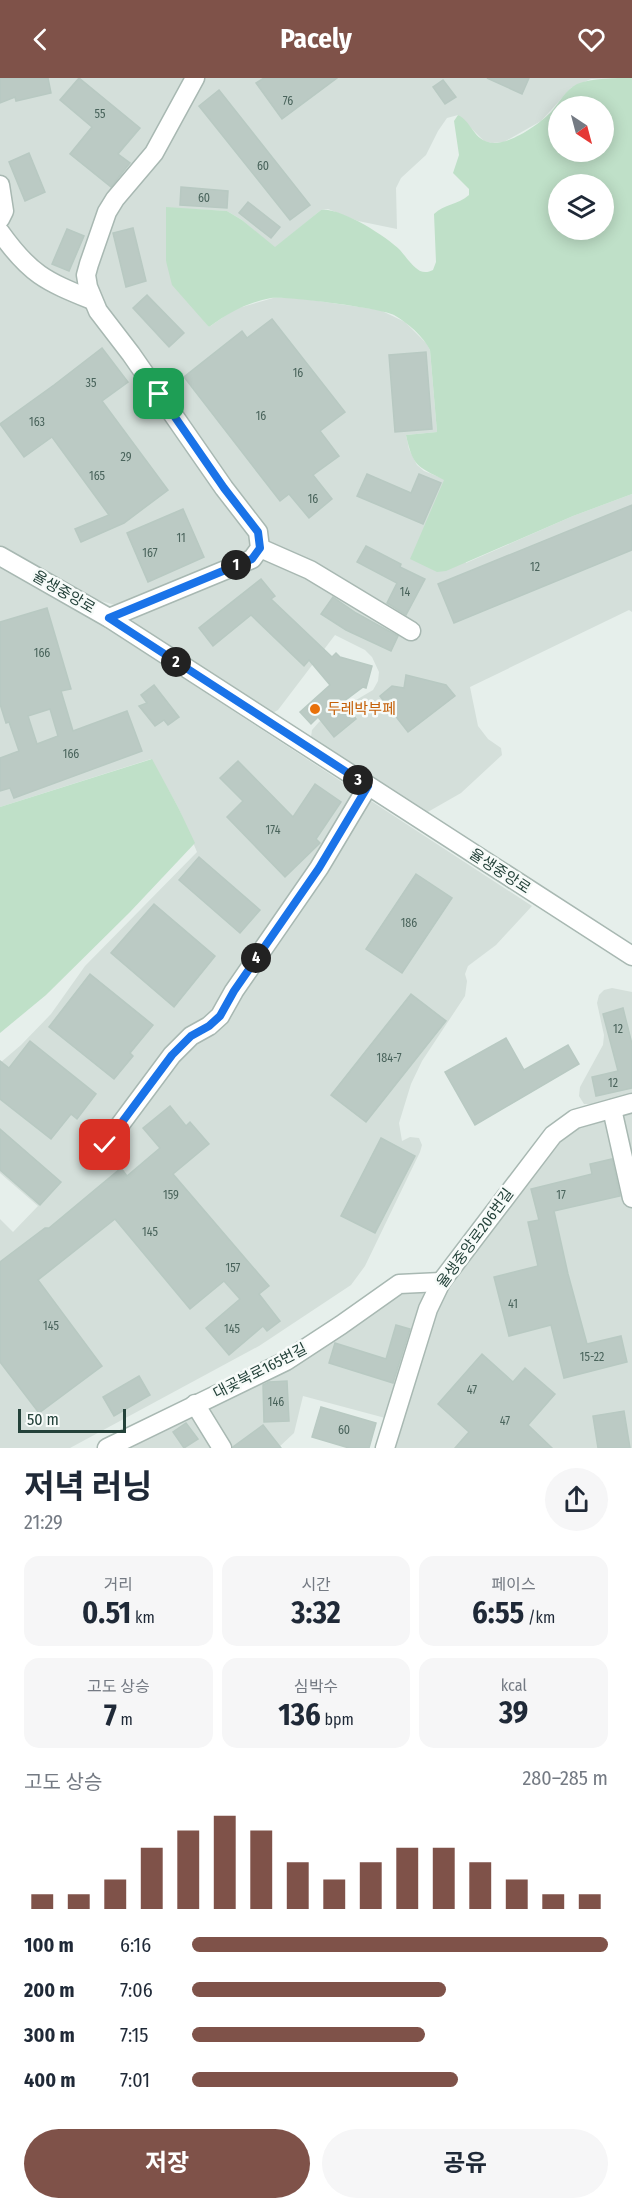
<!DOCTYPE html>
<html lang="ko">
<head>
<meta charset="utf-8">
<style>
	body { margin:0; font-family:"Fira Sans Condensed","Noto Sans KR",sans-serif; background:#f6f6f7; color:#1f2937; height:100vh; display:flex; flex-direction:column; font-size:22px; white-space:nowrap }
	* { box-sizing:border-box; margin:0 }
	p { font-size:20px; color:#747a83 }
	.icon { flex:none; width:33px; height:33px; fill:none; stroke:currentColor; stroke-width:2; stroke-linecap:round; stroke-linejoin:round }
	.map { position:relative; height:1370px; overflow:hidden }
	.details { display:flex; flex-direction:column; background:#fff; flex:1 }
	.details>* { flex:none }
	.needle { width:39px; rotate:144deg }
	.tools { position:absolute; left:548px; top:18px; display:grid; gap:12px }
	.tools a { display:grid; place-items:center; width:66px; height:66px; border-radius:50%; background:#fff; box-shadow:0 3px 15px #0003; font-size:30px }
	.scale { position:absolute; left:18px; bottom:15px; width:108px; box-sizing:border-box; padding-left:6px; border:3px solid #24423a; border-top:0; font-size:16px; line-height:21px; white-space:nowrap; color:#24423a; -webkit-text-stroke:4px #f7fbf9; paint-order:stroke }
	.pin { position:absolute; display:grid; place-items:center; width:51px; height:51px; color:#fff; margin:-26px; border-radius:12px; box-shadow:0 3px 9px #0006 }
	.km { position:absolute; width:30px; height:30px; margin:-15px; border-radius:50%; background:#222; color:#fff; font-size:16px; line-height:30px; text-align:center }
	.round { display:grid; place-items:center; flex:none; width:63px; height:63px; border-radius:32px; background:#f6f6f7 }
	.overview { display:flex; align-items:center; justify-content:space-between; height:102px; padding:0 24px }
	h1 { font-size:33px; font-weight:700; line-height:45px }
	.figures { display:grid; grid-template-columns:repeat(3,1fr); gap:9px; height:102px; padding:6px 24px }
	.figures div { display:grid; align-content:center; border-radius:15px; background:#f6f6f7; text-align:center }
	.figures b { font-size:30px; font-weight:700 }
	.figures small { font-size:16px; font-weight:400 }
	.figures p { font-size:16px }
	.chart { height:168px; padding:12px 24px }
	.chart p { display:flex; justify-content:space-between }
	.chart svg { width:100%; height:108px; margin-top:6px; stroke:#7f5249; stroke-width:6 }
	.primary-button { display:flex; gap:12px; margin-top:auto; padding:12px 24px }
	.primary-button a { flex:1; height:69px; border-radius:36px; background:#7f5249; color:#fff; font-size:24px; font-weight:700; line-height:69px; text-align:center }
	.primary-button a+a { background:#f6f6f7; color:#1f2937 }
	ul { padding:0 24px; list-style:none; font-size:20px }
	li { display:grid; grid-template-columns:96px 72px 1fr; align-items:center; height:45px }
	li i { height:15px; border-radius:8px; background:#7f5249 }
	header { display:flex; justify-content:space-between; align-items:center; height:78px; padding:0 24px; background:#7f5249; color:#fff; font-size:27px; font-weight:700 }
	.map>svg:first-child { display:block }
</style>
</head>
<body>
<header><svg class="icon" aria-label="back" viewBox="0 0 24 24"><path d="M15 5l-7 7 7 7"/></svg>Pacely<svg class="icon" aria-label="heart" viewBox="0 0 24 24"><path d="M12 20l-8-8c-3-5 5-10 8-4 3-6 11-1 8 4z"/></svg></header>
<div class="map">
<svg width="632" height="1370" viewBox="0 0 632 1370">
	<rect width="100%" height="100%" fill="#e6efeb"/>
	<g fill="#d4dfda">
		<polygon points="0,0 186,0 155,60 119,106 81,221 245,451 249,460 249,468 244,476 125,526 115,527 90,520 0,470"/>
		<polygon points="203,0 611,0 591,1 571,10 541,43 504,64 492,65 484,63 458,37 447,40 438,53 426,77 401,100 396,110 397,151 358,143 328,131 321,132 275,170 242,142 227,133 166,130 166,183 209,249 235,231 273,220 291,219 380,232 405,244 427,266 430,272 437,354 406,357 409,371 417,387 424,393 444,401 466,485 573,438 632,416 632,534 629,532 470,609 478,648 488,661 501,670 502,677 461,715 426,735 313,663 311,659 312,652 319,644 373,612 378,603 379,594 372,579 365,572 335,557 278,632 269,637 132,545 133,538 268,467 269,459 261,443 100,224 94,196 109,145"/>
		<polygon points="0,488 97,544 532,828 496,867 468,888 465,896 467,903 465,918 422,983 411,1006 399,1045 402,1063 410,1059 419,1060 422,1067 420,1074 365,1188 351,1207 259,1268 70,1370 0,1370 0,1141 13,1154 38,1128 0,1095 0,985 21,967 51,936 85,888 197,774 178,729 151,681 0,729"/>
		<polygon points="612,910 632,914 632,1017 593,1026 584,1026 579,1018 580,1009 603,967 604,957 597,925 599,917 604,912"/>
		<polygon points="632,1033 632,1370 390,1370 444,1213 547,1075 578,1046"/>
		<polygon points="419,1210 423,1214 425,1220 389,1341 303,1318 294,1355 278,1370 118,1370 398,1212"/>
	</g>
	<g fill="#bfe0c8" fill-rule="evenodd">
		<path d="M632 0V416L573 438 446 493 437 494 410 481 444 402C417 388 413 389 406 357L437 354 430 272C423 258 408 245 394 237 380 230 287 218 271 220 246 225 230 234 209 249L172 207 166 183V129L227 133 242 142 275 169 321 132C340 129 386 158 400 172 406 179 412 188 420 193 425 195 429 194 433 192L436 184 434 136C444 126 458 127 469 117V111L453 95 459 77 454 43 458 37C471 43 473 60 488 64 506 70 540 46 552 33 560 23 566 12 577 6 592 0 615 0 632 0ZM558 28H603V74H558ZM558 106H603V152H558Z"/>
		<polygon points="152,681 178,729 195,765 130,834 46,917 0,955 0,729"/>
	</g>
	<g fill="#bbcac4" stroke="#b8c9c2" stroke-width="1.5" fill-rule="evenodd">
		<polygon points="0,0 48,0 51,15 16,23 15,19 0,25"/>
		<polygon points="79,0 140,50 118,76 130,85 111,109 70,76 92,49 60,22"/>
		<polygon points="264,0 337,0 282,41 256,5"/>
		<polygon points="487,0 529,0 522,16"/>
		<polygon points="443,2 456,19 445,26 433,9"/>
		<polygon points="219,12 310,127 290,142 199,28"/>
		<polygon points="29,75 45,114 25,123 9,84"/>
		<polygon points="181,109 228,113 227,130 180,127"/>
		<polygon points="248,124 280,149 271,160 239,135"/>
		<polygon points="133,150 146,203 126,209 113,155"/>
		<polygon points="67,151 84,158 69,193 52,186"/>
		<polygon points="147,217 184,255 169,269 133,230"/>
		<polygon points="272,241 345,334 320,353 339,378 313,397 332,421 309,440 289,416 280,423 184,299 242,253 247,260"/>
		<polygon points="102,270 128,304 102,323 168,412 124,445 81,464 75,451 109,437 52,359 24,379 0,346 54,307"/>
		<polygon points="426,274 432,351 395,354 389,277"/>
		<polygon points="367,396 411,415 419,396 441,405 423,446 357,418"/>
		<polygon points="632,427 632,472 454,545 438,506"/>
		<polygon points="183,431 204,479 148,504 127,455"/>
		<polygon points="366,468 401,486 400,489 425,501 406,537 387,525 397,505 357,484"/>
		<polygon points="261,501 275,518 271,521 332,579 336,575 340,579 372,588 366,610 363,609 343,624 356,641 334,659 318,639 311,646 300,634 330,607 309,582 304,588 251,537 213,568 199,550"/>
		<polygon points="333,519 356,535 398,558 391,573 346,552 321,536"/>
		<path d="M47 530 71 611 61 613 73 653 127 633 142 673 14 720 10 710 0 713V680L19 673 9 644 6 645 0 626V544ZM50 631 58 658 37 666 28 638Z"/>
		<polygon points="406,597 446,607 455,618 408,654 380,618 392,608 404,610"/>
		<polygon points="154,607 179,639 168,647 164,642 155,648 139,628 147,625 141,617"/>
		<polygon points="238,683 293,739 315,706 341,724 316,761 320,765 285,799 227,739 243,723 220,700"/>
		<polygon points="199,779 260,832 240,855 179,802"/>
		<polygon points="416,796 452,820 402,895 366,871"/>
		<polygon points="154,826 215,878 174,929 111,875"/>
		<polygon points="90,896 153,947 130,975 133,978 114,1001 49,949"/>
		<polygon points="411,916 446,943 366,1044 331,1017"/>
		<polygon points="623,930 632,966 632,1010 596,1018 592,999 618,993 603,936"/>
		<polygon points="506,960 524,992 568,967 579,986 475,1047 445,994"/>
		<polygon points="30,963 96,1016 77,1041 71,1036 51,1061 0,1021 0,983 9,990"/>
		<polygon points="170,1028 186,1048 190,1044 209,1066 173,1096 269,1208 259,1216 280,1243 267,1253 263,1248 229,1277 206,1250 240,1221 224,1203 190,1231 115,1141 38,1202 102,1288 39,1335 0,1284 0,1184 45,1150 49,1150 121,1090 127,1098 160,1070 143,1050"/>
		<polygon points="0,1051 61,1104 40,1127 0,1092"/>
		<polygon points="381,1060 415,1078 375,1155 341,1138"/>
		<polygon points="612,1081 620,1118 554,1133 568,1196 587,1266 621,1258 627,1284 564,1300 551,1247 509,1258 494,1199 538,1188 528,1144 539,1142 531,1111 592,1096 590,1086"/>
		<polygon points="396,1247 410,1251 393,1305 329,1285 335,1265 386,1281"/>
		<polygon points="482,1276 513,1304 525,1290 555,1316 528,1347 552,1370 455,1370 469,1354 438,1326"/>
		<polygon points="139,1298 150,1317 114,1338 103,1319"/>
		<polygon points="287,1303 289,1343 264,1344 263,1307 269,1304"/>
		<polygon points="321,1329 376,1345 369,1370 349,1370 312,1359"/>
		<polygon points="624,1333 630,1370 598,1370 593,1338"/>
		<polygon points="186,1345 198,1361 184,1370 173,1354"/>
		<polygon points="263,1347 281,1370 233,1370 233,1369"/>
	</g>
	<g fill="none" stroke-linecap="round" stroke-linejoin="round">
		<defs>
			<g id="minor">
				<polyline points="0,107 4,133 0,141"/>
				<path d="M0 154C30 196 45 203 92 222"/>
				<polyline points="260,470 310,492 411,553"/>
				<polyline points="0,478 109,540 632,878"/>
				<polyline points="109,540 252,481 260,470 258,454 224,410 131,276 98,233 88,209 86,197 89,186 107,134 115,121 154,75 195,0"/>
				<polyline points="612,1031 632,1120"/>
				<polyline points="105,1067 172,977 191,958 209,948 220,938 234,913 319,790 368,708"/>
				<polyline points="195,1326 222,1370"/>
				<polyline points="107,1370 286,1283 341,1247 399,1206 441,1204"/>
				<polyline points="385,1370 428,1231 441,1204 553,1057 575,1041 632,1025"/>
			</g>
		</defs>
		<use href="#minor" stroke="#a8b8b2" stroke-width="21"/>
		<use href="#minor" stroke="#fff" stroke-width="18"/>
	</g>
	<g fill="none" stroke-linecap="round" stroke-linejoin="round">
		<defs>
			<polyline id="route" points="105,1067 172,977 191,958 209,948 220,938 234,913 319,790 368,708 109,540 252,481 260,470 258,454 224,410 159,316"/>
		</defs>
		<use href="#route" stroke="#fff" stroke-width="12"/>
		<use href="#route" stroke="#1a73e8" stroke-width="8"/>
	</g>
	<circle fill="#e8710a" stroke="#f7fbf9" stroke-width="2" cx="315" cy="631" r="6"/>
	<g text-anchor="middle" stroke-width="5" stroke-linejoin="round" paint-order="stroke">
		<g font-size="12" fill="#4a645c">
			<text x="288" y="27">76</text>
			<text x="100" y="40">55</text>
			<text x="263" y="92">60</text>
			<text x="204" y="124">60</text>
			<text x="298" y="299">16</text>
			<text x="91" y="309">35</text>
			<text x="261" y="342">16</text>
			<text x="37" y="348">163</text>
			<text x="126" y="383">29</text>
			<text x="97" y="402">165</text>
			<text x="313" y="425">16</text>
			<text x="181" y="464">11</text>
			<text x="150" y="479">167</text>
			<text x="535" y="493">12</text>
			<text x="405" y="518">14</text>
			<text x="42" y="579">166</text>
			<text x="71" y="680">166</text>
			<text x="273" y="756">174</text>
			<text x="409" y="849">186</text>
			<text x="618" y="955">12</text>
			<text x="389" y="984">184-7</text>
			<text x="613" y="1009">12</text>
			<text x="171" y="1121">159</text>
			<text x="561" y="1121">17</text>
			<text x="150" y="1158">145</text>
			<text x="233" y="1194">157</text>
			<text x="513" y="1230">41</text>
			<text x="51" y="1252">145</text>
			<text x="232" y="1255">145</text>
			<text x="592" y="1283">15-22</text>
			<text x="472" y="1316">47</text>
			<text x="276" y="1328">146</text>
			<text x="505" y="1347">47</text>
			<text x="344" y="1356">60</text>
		</g>
		<g font-size="15" fill="#24423a" stroke="#f7fbf9">
			<text transform="translate(64 514) rotate(30)" y="5">율생중앙로</text>
			<text transform="translate(500 793) rotate(33)" y="5">율생중앙로</text>
			<text transform="translate(475 1160) rotate(-54)" y="5">율생중앙로206번길</text>
			<text transform="translate(260 1293) rotate(-27)" y="5">대곶북로165번길</text>
		</g>
		<g font-size="15" fill="#c56008" stroke="#f7fbf9" text-anchor="start">
			<text x="327" y="636">두레박부페</text>
		</g>
	</g>
</svg>
<div class="tools">
<a><svg class="needle" viewBox="-14 -14 28 28"><path d="M0-13l5 13h-10z" fill="#e53935"/><path d="M0 13l5-13h-10z" fill="#747a83"/></svg></a>
<a><svg class="icon" aria-label="layers" viewBox="0 0 24 24"><path d="M12 4l9 5-9 5-9-5zM3 14l9 5 9-5"/></svg></a>
</div>
<div class="scale">50 m</div>
<div class="pin" style="left:159px;top:316px;background:#1e9e55"><svg class="icon" aria-label="arrive" viewBox="0 0 24 24"><path d="M6 21V4h12l-3 4 3 4H6"/></svg></div>
<div class="pin" style="left:105px;top:1067px;background:#d93025"><svg class="icon" aria-label="check" viewBox="0 0 24 24"><path d="M5 12l5 5 9-10"/></svg></div>
<b class="km" style="left:236px;top:487px">1</b>
<b class="km" style="left:176px;top:584px">2</b>
<b class="km" style="left:358px;top:702px">3</b>
<b class="km" style="left:256px;top:880px">4</b>
</div>
<section class="details">
<div class="overview"><div><h1>저녁 러닝</h1><p>21:29</p></div><a class="round"><svg class="icon" aria-label="share" viewBox="0 0 24 24"><path d="M12 15V3M7 8l5-5 5 5M5 13v7h14v-7"/></svg></a></div>
<div class="figures">
<div><p>거리</p><b>0.51<small> km</small></b></div>
<div><p>시간</p><b>3:32</b></div>
<div><p>페이스</p><b>6:55<small> /km</small></b></div>
</div>
<div class="figures">
<div><p>고도 상승</p><b>7<small> m</small></b></div>
<div><p>심박수</p><b>136<small> bpm</small></b></div>
<div><p>kcal</p><b>39</b></div>
</div>
<div class="chart"><p><span>고도 상승</span>280–285 m</p>
<svg viewBox="0 0 160 44" preserveAspectRatio="none"><path d="M5 44V38M15 44V38M25 44V32M35 44V19M45 44V12M55 44V6M65 44V12M75 44V25M85 44V32M95 44V25M105 44V19M115 44V19M125 44V25M135 44V32M145 44V38M155 44V38"/></svg>
</div>
<ul>
<li><b>100 m</b>6:16<i style="width:100%"></i></li>
<li><b>200 m</b>7:06<i style="width:61%"></i></li>
<li><b>300 m</b>7:15<i style="width:56%"></i></li>
<li><b>400 m</b>7:01<i style="width:64%"></i></li>
</ul>
<div class="primary-button"><a>저장</a><a>공유</a></div>
</section>
</body>
</html>
